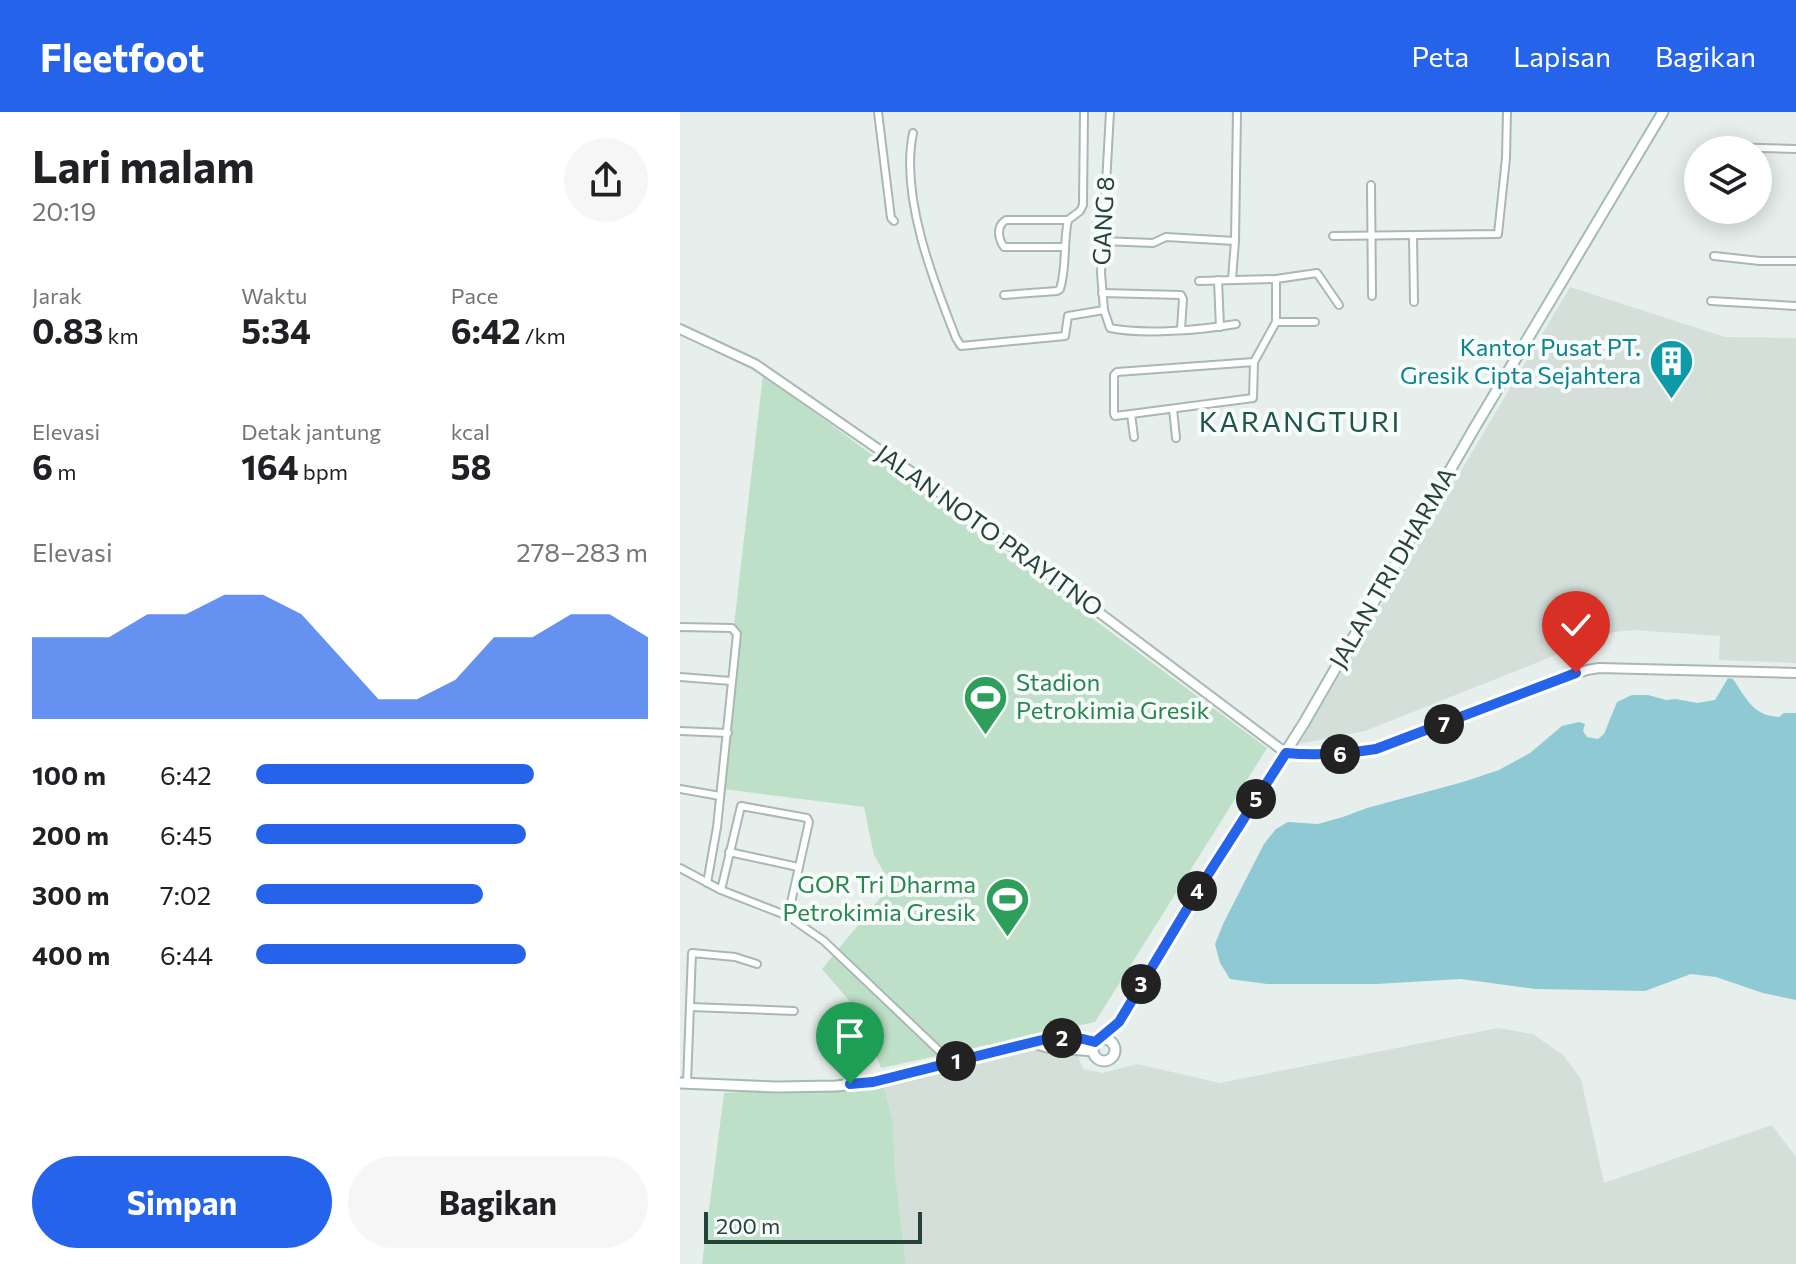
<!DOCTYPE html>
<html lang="id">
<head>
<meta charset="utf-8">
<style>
	body { margin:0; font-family:Commissioner,sans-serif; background:#f6f6f6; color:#202124; height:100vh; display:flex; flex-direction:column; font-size:30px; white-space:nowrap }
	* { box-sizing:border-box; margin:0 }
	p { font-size:26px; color:#757577 }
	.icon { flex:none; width:44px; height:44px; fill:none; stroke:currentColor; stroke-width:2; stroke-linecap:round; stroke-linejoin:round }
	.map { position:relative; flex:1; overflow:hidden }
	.panel { display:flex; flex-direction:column; background:#fff; width:680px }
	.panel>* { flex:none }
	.fabs { position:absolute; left:1004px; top:24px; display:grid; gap:16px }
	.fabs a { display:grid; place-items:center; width:88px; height:88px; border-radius:50%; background:#fff; box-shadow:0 4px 20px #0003; font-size:40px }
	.scale { position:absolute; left:24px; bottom:20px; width:218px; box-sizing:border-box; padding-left:8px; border:4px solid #24423a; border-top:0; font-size:22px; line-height:28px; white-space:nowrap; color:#24423a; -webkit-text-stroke:6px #f7fbf9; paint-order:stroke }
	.pin { position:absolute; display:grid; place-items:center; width:68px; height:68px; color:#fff; margin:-82px -34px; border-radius:50% 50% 50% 0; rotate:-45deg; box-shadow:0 0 8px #0007 }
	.pin .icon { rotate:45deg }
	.km { position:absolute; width:40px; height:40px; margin:-20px; border-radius:50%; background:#222; color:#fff; font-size:22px; line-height:40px; text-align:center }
	.round { display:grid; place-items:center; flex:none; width:84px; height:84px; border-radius:42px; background:#f6f6f6 }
	.head { display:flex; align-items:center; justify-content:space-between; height:136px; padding:0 32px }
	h1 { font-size:44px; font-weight:700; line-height:60px }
	.figures { display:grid; grid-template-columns:repeat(3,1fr); gap:12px; height:136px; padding:8px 32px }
	.figures div { display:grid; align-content:center }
	.figures b { font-size:34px; font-weight:700 }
	.figures small { font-size:22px; font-weight:400 }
	.figures p { font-size:22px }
	.chart { height:224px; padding:16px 32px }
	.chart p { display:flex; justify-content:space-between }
	.chart svg { width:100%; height:144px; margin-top:8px; fill:#2563eb; opacity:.7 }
	.action { display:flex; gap:16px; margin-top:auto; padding:16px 32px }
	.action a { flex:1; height:92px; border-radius:48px; background:#2563eb; color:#fff; font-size:32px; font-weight:700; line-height:92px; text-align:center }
	.action a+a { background:#f6f6f6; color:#202124 }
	ul { padding:0 32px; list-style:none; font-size:26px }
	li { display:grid; grid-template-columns:128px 96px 1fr; align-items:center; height:60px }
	li i { height:20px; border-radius:10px; background:#2563eb }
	header { display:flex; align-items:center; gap:48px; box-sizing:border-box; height:112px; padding:0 40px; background:#2563eb; color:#fff }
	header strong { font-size:38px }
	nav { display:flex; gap:44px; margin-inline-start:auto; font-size:28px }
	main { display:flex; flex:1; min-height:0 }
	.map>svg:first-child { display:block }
</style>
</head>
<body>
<header>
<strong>Fleetfoot</strong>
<nav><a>Peta</a><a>Lapisan</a><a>Bagikan</a></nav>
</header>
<main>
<section class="panel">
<div class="head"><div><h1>Lari malam</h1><p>20:19</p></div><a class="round"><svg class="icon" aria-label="share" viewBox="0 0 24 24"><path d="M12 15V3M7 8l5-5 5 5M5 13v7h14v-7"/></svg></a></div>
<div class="figures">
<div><p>Jarak</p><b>0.83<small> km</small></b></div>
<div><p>Waktu</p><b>5:34</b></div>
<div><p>Pace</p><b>6:42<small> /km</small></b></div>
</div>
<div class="figures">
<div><p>Elevasi</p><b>6<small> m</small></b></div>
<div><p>Detak jantung</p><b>164<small> bpm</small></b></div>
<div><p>kcal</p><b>58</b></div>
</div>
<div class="chart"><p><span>Elevasi</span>278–283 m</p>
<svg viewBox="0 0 160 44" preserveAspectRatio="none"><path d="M0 44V19L10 19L20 19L30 12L40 12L50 6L60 6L70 12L80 25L90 38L100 38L110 32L120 19L130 19L140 12L150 12L160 19V44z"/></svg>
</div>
<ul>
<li><b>100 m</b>6:42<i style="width:71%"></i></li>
<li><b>200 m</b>6:45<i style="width:69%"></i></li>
<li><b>300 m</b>7:02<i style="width:58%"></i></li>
<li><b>400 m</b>6:44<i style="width:69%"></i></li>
</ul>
<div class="action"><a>Simpan</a><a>Bagikan</a></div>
</section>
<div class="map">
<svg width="1116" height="1152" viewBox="0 0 1116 1152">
	<rect width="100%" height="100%" fill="#e6efeb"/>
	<g fill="#d4dfda">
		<polygon points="890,175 1045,225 1116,226 1116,551 1039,548 1040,524 953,518 934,520 685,619 619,632"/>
		<polygon points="818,916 853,922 883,943 901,967 924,1071 1092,1013 1116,1045 1116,1152 226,1152 215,1061 213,1010 203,971 350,939 379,939 398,944 403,957 423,961 457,952 540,971"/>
	</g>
	<g fill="#bfe0c8">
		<polygon points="83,262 587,636 415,910 201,956 178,899 142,857 211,773 194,743 184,695 44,677 48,565"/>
		<polygon points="203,971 213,1010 215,1061 226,1152 22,1152 44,981"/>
	</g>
	<path fill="#8ec9d4" d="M1048 566 1053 567C1066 586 1073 604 1099 605L1104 601H1116V888L1083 881 1036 865 1011 862 965 879 856 877 781 867 696 872H587L550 867 540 851 535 832 544 810 584 732 596 717 608 710 638 712 663 705 687 696 783 670 819 658 850 641 882 614 899 610 905 612 903 619 907 625 918 627 924 622 937 590 952 583H968L986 588 996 587 1017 591 1035 588Z"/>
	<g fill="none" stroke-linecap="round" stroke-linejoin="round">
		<defs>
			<g id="minor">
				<polyline points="198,0 211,106 214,109"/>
				<path d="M430 0 421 161 424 198 430 216C464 223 521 218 556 212"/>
				<path d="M233 21C220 84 253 168 276 226L281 234 385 224 388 204 424 198"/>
				<polyline points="1044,35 1116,37"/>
				<polyline points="691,73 692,184"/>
				<polyline points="653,124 818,122 826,46 827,0"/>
				<polyline points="733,124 734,190"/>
				<polyline points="422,129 473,131 486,125 555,129 552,167"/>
				<polyline points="555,129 557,0"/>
				<path d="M385 135H324C318 126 316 114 326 108H388"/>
				<polyline points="1034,144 1080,149 1116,149"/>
				<polyline points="538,168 540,215"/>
				<polyline points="519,169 596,167 637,161 659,193"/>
				<polyline points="422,181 501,183 503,187 501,217"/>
				<path d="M324 183 377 179 380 177C387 155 383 131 388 108L400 99 403 93 404 0"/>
				<polyline points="1031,189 1116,194"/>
				<polyline points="596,210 635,210"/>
				<polyline points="574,250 437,260 434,263 434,302 435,304 451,302 573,286 574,250 596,210 596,167"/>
				<polyline points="493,297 496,326"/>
				<polyline points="451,302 454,325"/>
				<polyline points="0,515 52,516 57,522 37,715 27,771"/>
				<polyline points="0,565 51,569"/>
				<polyline points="0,619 48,621"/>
				<polyline points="0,677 40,684"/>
				<polyline points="49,740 118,755"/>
				<polyline points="0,756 41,778 108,804 144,829 271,950"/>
				<polyline points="41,778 61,694 127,706 129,710 108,804"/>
				<polyline points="10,895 114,899"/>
				<polyline points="7,971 12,841 55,845 77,852"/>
			</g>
			<path id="tertiary" d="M0 217 75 252 243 368 606 641C636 644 665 642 696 637L907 558 919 556 1116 561"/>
			<g id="secondary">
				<circle cx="424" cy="938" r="11"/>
				<polyline points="418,929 439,910 522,772 624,611 795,315 983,0"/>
				<polyline points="353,931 367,935 413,939"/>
				<polyline points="0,971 97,975 156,974 193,970 370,926 403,927 415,930"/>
			</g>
		</defs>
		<use href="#minor" stroke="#a8b8b2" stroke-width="10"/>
		<use href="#tertiary" stroke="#a8b8b2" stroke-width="12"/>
		<use href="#secondary" stroke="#a4bbb3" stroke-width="13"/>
		<use href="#minor" stroke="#fff" stroke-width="6"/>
		<use href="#tertiary" stroke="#fff" stroke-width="8"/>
		<use href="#secondary" stroke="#fff" stroke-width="9"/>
	</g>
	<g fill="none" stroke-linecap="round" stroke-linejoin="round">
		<defs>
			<path id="route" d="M170 972 193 970 370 926 403 927 415 930 439 910 522 772 606 641C636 644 665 642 696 637L896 561"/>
		</defs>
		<use href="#route" stroke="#fff" stroke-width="16"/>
		<use href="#route" stroke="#2563eb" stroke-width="10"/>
	</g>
	<defs>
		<symbol id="building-pin" viewBox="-11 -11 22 30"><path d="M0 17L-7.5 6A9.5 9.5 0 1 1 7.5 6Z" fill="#0f9aa8" stroke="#f7fbf9"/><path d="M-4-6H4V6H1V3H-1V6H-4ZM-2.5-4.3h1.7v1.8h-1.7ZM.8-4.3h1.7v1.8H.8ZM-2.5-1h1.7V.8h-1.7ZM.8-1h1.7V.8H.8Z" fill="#fff"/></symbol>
		<symbol id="stadium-pin" viewBox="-11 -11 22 30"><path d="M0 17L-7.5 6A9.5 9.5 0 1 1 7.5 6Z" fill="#2e9e5b" stroke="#f7fbf9"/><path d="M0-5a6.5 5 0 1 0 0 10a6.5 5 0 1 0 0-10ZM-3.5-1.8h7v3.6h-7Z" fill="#fff"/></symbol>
	</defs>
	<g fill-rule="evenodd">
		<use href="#building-pin" x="966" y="224" width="51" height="69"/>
		<use href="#stadium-pin" x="280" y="560" width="51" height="69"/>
		<use href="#stadium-pin" x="302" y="762" width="51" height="69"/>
	</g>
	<g text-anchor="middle" stroke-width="8" stroke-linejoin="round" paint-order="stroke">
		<g font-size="24" fill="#24423a" stroke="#f7fbf9">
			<text transform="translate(424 109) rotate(-87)" y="8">GANG 8</text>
			<text transform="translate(309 419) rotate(36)" y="8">JALAN NOTO PRAYITNO</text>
			<text transform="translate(713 456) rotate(-60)" y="8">JALAN TRI DHARMA</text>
		</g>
		<g font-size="24" fill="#0d838f" stroke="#f7fbf9" text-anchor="end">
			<text x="961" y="244">Kantor Pusat PT.<tspan x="961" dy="28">Gresik Cipta Sejahtera</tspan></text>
		</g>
		<g font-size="24" fill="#27864d" stroke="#f7fbf9" text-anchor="start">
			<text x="336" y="579">Stadion<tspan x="336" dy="28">Petrokimia Gresik</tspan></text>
			<text x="296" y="781" text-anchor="end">GOR Tri Dharma<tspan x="296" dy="28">Petrokimia Gresik</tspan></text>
		</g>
		<g font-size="28" letter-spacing="2" fill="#1f5548" stroke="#f7fbf9">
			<text x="620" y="320">KARANGTURI</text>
		</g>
	</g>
</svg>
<div class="fabs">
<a><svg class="icon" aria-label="layers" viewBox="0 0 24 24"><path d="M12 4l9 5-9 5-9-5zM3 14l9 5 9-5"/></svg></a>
</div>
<div class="scale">200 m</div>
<div class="pin" style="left:170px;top:972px;background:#1e9e55"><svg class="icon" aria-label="arrive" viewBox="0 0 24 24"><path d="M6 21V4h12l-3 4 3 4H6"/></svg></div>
<div class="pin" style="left:896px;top:561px;background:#d93025"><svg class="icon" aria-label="check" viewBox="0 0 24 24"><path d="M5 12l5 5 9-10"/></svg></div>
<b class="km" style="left:276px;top:949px">1</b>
<b class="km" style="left:382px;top:926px">2</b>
<b class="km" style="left:461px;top:872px">3</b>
<b class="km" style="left:517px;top:779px">4</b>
<b class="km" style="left:576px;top:687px">5</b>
<b class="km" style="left:660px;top:642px">6</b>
<b class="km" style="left:764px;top:612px">7</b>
</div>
</main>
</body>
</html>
